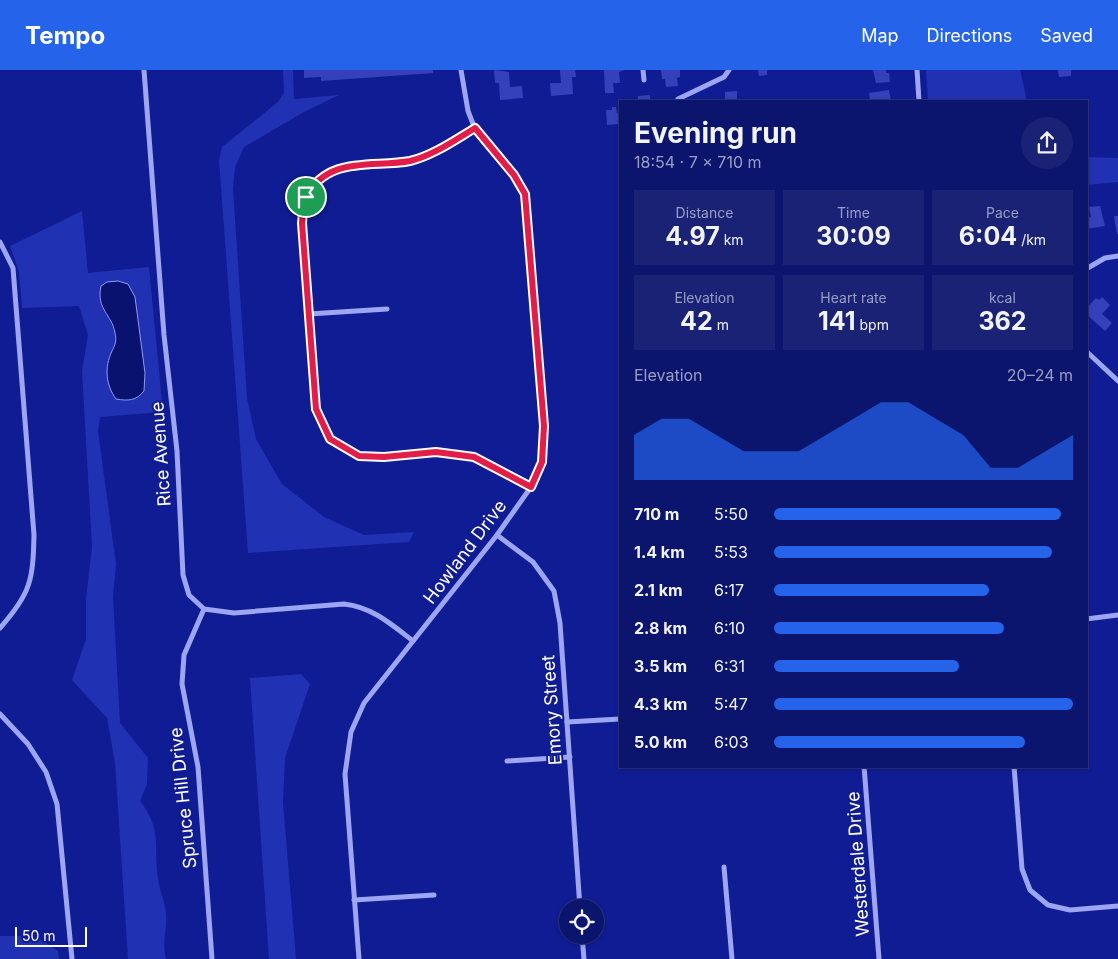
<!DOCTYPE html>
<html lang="en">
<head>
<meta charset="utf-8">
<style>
	body { margin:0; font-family:Inter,sans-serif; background:#1a2276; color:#f1f3f6; height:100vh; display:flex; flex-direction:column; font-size:19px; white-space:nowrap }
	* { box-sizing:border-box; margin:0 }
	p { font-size:16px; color:#9a9fc2 }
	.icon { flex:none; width:28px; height:28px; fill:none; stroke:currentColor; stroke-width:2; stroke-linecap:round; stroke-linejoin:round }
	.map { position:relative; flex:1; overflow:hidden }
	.sheet { position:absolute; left:619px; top:30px; width:469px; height:668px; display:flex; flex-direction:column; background:#0c156e; border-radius:0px; box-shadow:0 1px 4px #0004,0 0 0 1px #2c3481 }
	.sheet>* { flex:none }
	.controls { position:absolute; left:559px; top:829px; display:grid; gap:10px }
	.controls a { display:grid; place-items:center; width:45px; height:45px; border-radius:50%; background:#0c156e; box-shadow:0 1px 4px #0004,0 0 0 1px #2c3481; font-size:25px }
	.scale { position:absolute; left:15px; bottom:12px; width:72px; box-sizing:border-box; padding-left:5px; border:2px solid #fff; border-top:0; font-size:14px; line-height:18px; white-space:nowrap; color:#fff; -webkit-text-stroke:4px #101c93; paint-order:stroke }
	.pin { position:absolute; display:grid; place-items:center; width:42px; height:42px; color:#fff; margin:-21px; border:2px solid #fff; border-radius:50%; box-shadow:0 1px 5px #0007 }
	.round { display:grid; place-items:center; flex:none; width:52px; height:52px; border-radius:26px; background:#1a2276 }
	.summary { display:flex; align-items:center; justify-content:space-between; height:85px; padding:0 15px }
	h1 { font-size:28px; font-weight:700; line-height:38px }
	.metrics { display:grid; grid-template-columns:repeat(3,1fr); gap:8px; height:85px; padding:5px 15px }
	.metrics div { display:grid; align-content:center; border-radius:0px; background:#1a2276; text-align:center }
	.metrics b { font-size:25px; font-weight:700 }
	.metrics small { font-size:14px; font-weight:400 }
	.metrics p { font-size:14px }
	.chart { height:140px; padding:10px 15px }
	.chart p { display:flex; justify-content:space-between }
	.chart svg { width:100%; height:90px; margin-top:5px; fill:#2563eb; opacity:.7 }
	ul { padding:0 15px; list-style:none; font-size:16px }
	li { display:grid; grid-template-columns:80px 60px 1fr; align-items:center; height:38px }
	li i { height:12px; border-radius:6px; background:#2563eb }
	header { display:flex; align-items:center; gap:30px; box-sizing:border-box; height:70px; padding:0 25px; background:#2563eb; color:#fff }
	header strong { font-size:24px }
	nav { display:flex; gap:28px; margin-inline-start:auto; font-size:18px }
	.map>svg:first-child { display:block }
</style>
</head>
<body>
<header>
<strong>Tempo</strong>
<nav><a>Map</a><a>Directions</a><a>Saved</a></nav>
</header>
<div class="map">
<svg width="1118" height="889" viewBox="0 0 1118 889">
	<rect width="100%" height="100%" fill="#101c93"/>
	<g fill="#2131b3">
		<polygon points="283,0 293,0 294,29 339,25 304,42 244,77 235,97 233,119 247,328 256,369 282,414 324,447 364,465 414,462 409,472 248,483 219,90 222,77 278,32 284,23"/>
		<polygon points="926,0 1020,0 1027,31 928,31"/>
		<polygon points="1086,87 1118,88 1118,112 1086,115"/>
		<path d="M82 141 88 203 149 197 163 342 100 347 98 361 116 494 113 527 120 653 148 688 147 714 140 731C163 762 153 774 158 808 159 820 165 831 166 843 168 859 161 871 166 889H128L115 693 107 648 72 610 86 569V529L92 477 82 301 88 265 79 236 22 238 19 202 10 176Z"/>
		<polygon points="301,604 310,614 285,688 283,733 296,889 269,889 250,608"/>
		<polygon points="0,866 35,866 58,881 59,889 0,889"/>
	</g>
	<path fill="#09126f" stroke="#8e9af7" d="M118 211 128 214 135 227 145 303 144 321C136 331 128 331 116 329 106 315 104 298 112 281 115 275 117 271 115 263 112 244 96 240 101 216L107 212Z"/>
	<g fill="#3441bb">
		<polygon points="304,0 433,0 433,3 321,11 321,7 304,8"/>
		<polygon points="494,0 509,2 510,17 522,16 523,28 500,30 499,13 495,13"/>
		<polygon points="560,0 575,0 576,7 572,7 573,24 551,26 550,13 561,13"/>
		<polygon points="604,0 624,0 619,2 620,13 613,13 614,23 605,23"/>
		<polygon points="661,0 680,0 680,7 677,8 678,16 666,17 665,9 662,9"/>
		<polygon points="758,0 767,0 767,5 759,6"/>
		<polygon points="873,0 886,0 886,3 889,3 890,12 876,13"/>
		<polygon points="1058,0 1071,0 1071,6 1059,7"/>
		<polygon points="889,20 891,31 870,31 869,23"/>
		<polygon points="737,21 737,29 741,29 741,31 725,31 725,22"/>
		<polygon points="650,25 650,31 638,31 638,26"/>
		<polygon points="612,37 616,37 617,43 620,43 620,54 607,55 606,40 612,40"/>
		<polygon points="1100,136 1105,156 1086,159 1086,148 1091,147 1089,137"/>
		<polygon points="1114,146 1118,146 1118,164 1117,164"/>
		<polygon points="1102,227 1110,235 1102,244 1112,253 1105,261 1086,244 1086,239 1096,228 1099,230"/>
	</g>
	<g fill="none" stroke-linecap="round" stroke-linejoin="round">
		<g stroke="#9ca6f3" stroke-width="5">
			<path d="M144 0 164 265 177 381 183 505 189 525 204 539 234 543 344 534C372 537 391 554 413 571"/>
			<polyline points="643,0 644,10"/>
			<polyline points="917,0 919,31"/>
			<polyline points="678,29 724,7 729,0"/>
			<path d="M475 59C455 70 432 86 410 91 373 98 328 85 306 127 303 133 303 145 302 153L316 339 330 369 359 386 384 387 435 382 474 387 531 417"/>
			<path d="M0 172 13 198 34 465C33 510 31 523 0 558"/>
			<polyline points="1086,199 1105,188 1118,186"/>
			<polyline points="309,244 387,239"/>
			<polyline points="1086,281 1118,311"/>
			<polyline points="497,465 533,492 554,521 560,553 580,838"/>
			<polyline points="204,539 184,585 182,614 198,697 212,889"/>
			<polyline points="1086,549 1118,545"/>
			<polyline points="0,644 28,674 46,702 57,734 72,889"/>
			<polyline points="567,652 620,649"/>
			<polyline points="507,691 570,687"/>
			<polyline points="864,696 879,889"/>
			<polyline points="1014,696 1022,799 1030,820 1048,835 1070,840 1118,836"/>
			<polyline points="724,797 732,889"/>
			<polyline points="354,830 434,825"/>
			<polyline points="582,865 584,889"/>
			<polyline points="359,889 345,704 351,662 364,633 497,465 531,417 541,392 544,356 525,124 514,105 475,59 468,41 461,0"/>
		</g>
	</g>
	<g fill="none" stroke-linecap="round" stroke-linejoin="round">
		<defs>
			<path id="route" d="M475 58 514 105 525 124 544 356 542 392 531 417 474 387 436 382 384 387 359 386 330 369 316 339 302 153C303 145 303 133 306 127 328 85 373 98 410 91 432 86 455 70 475 58Z"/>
		</defs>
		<use href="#route" stroke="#fff" stroke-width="10"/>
		<use href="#route" stroke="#e11d48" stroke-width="6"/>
	</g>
	<g text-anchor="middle" stroke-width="4" stroke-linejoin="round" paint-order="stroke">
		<g font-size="18" fill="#fff" stroke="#101c93">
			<text transform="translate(161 384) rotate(-94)" y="6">Rice Avenue</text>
			<text transform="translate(465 482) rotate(-53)" y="6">Howland Drive</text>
			<text transform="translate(552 640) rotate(-94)" y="6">Emory Street</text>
			<text transform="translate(183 728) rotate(-96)" y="6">Spruce Hill Drive</text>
			<text transform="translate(858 794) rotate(-94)" y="6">Westerdale Drive</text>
		</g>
	</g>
</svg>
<div class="controls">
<a><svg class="icon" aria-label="locate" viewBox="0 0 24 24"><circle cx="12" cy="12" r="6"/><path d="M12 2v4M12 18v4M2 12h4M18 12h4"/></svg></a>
</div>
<div class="scale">50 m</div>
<div class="pin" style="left:306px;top:127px;background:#1e9e55"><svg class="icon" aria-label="arrive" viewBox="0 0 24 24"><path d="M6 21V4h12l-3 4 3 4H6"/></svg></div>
<section class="sheet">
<div class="summary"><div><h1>Evening run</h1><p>18:54 · 7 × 710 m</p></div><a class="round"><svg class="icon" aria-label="share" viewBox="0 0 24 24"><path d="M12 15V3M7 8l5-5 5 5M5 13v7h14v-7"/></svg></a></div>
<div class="metrics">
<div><p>Distance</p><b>4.97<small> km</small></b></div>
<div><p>Time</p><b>30:09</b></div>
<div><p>Pace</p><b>6:04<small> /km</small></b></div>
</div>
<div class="metrics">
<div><p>Elevation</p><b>42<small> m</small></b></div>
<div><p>Heart rate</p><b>141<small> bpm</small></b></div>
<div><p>kcal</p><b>362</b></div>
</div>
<div class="chart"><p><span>Elevation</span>20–24 m</p>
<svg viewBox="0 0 160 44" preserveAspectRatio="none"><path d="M0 44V22L10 14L20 14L30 22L40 30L50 30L60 30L70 22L80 14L90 6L100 6L110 14L120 22L130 38L140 38L150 30L160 22V44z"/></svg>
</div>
<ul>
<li><b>710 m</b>5:50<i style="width:96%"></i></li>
<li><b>1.4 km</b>5:53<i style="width:93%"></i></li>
<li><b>2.1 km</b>6:17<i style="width:72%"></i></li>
<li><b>2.8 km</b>6:10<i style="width:77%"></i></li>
<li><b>3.5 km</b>6:31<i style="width:62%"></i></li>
<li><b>4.3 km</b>5:47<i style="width:100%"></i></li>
<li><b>5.0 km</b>6:03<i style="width:84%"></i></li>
</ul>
</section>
</div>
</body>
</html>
